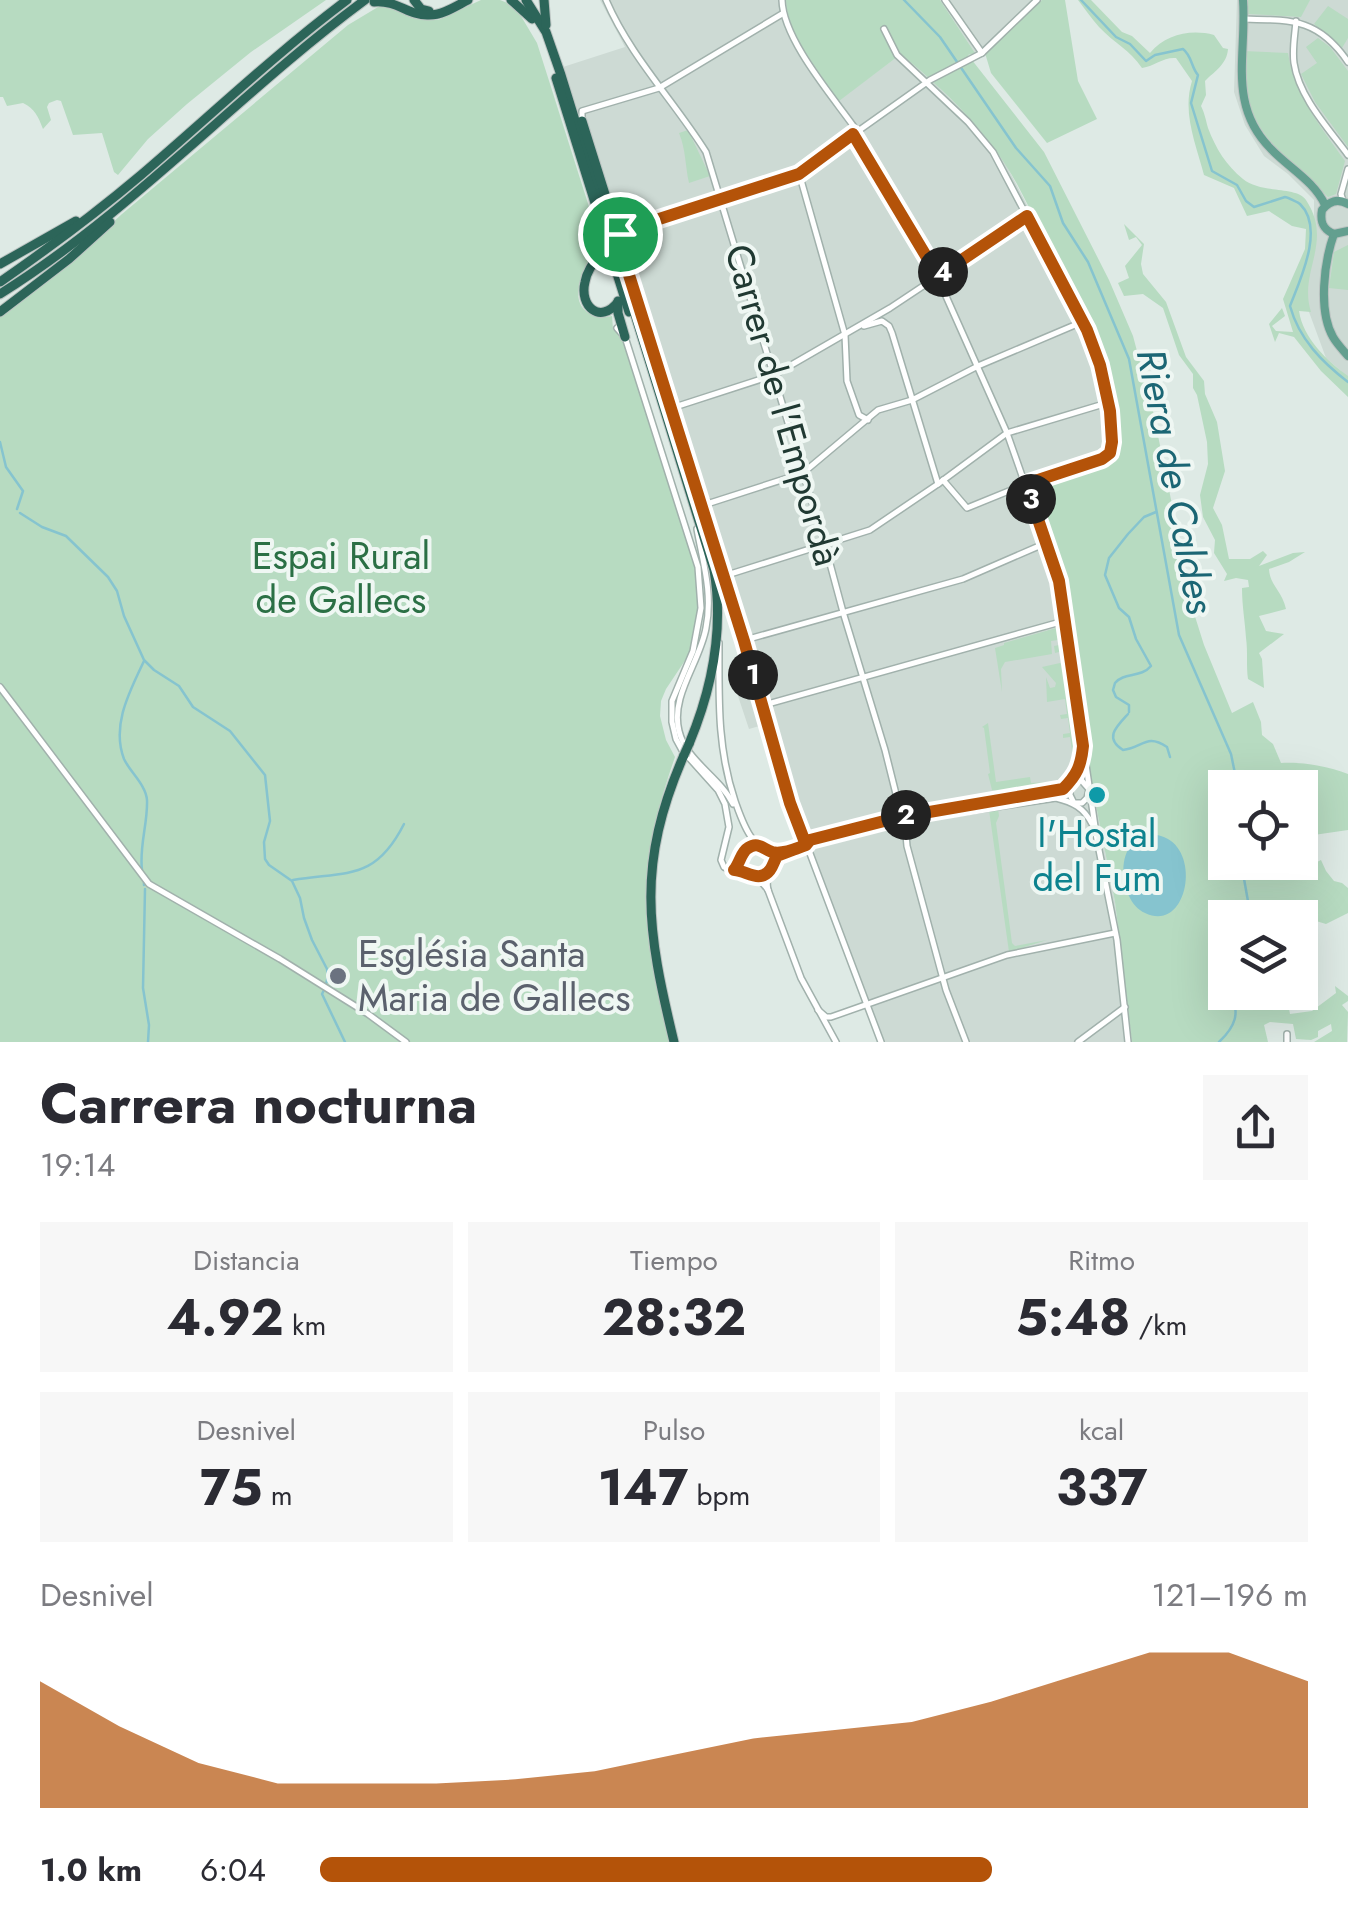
<!DOCTYPE html>
<html lang="es">
<head>
<meta charset="utf-8">
<style>
	body { margin:0; font-family:Jost,sans-serif; background:#f7f7f7; color:#2b2b33; height:100vh; display:flex; flex-direction:column; font-size:38px; white-space:nowrap }
	* { box-sizing:border-box; margin:0 }
	p { font-size:32px; color:#7c7c81 }
	.icon { flex:none; width:55px; height:55px; fill:none; stroke:currentColor; stroke-width:2; stroke-linecap:round; stroke-linejoin:round }
	.map { position:relative; height:1042px; overflow:hidden }
	.drawer { display:flex; flex-direction:column; background:#fff; flex:1 }
	.drawer>* { flex:none }
	.fabs { position:absolute; left:1208px; top:770px; display:grid; gap:20px }
	.fabs a { display:grid; place-items:center; width:110px; height:110px; border-radius:0px; background:#fff; box-shadow:0 10px 40px #0002; font-size:50px }
	.pin { position:absolute; display:grid; place-items:center; width:85px; height:85px; color:#fff; margin:-42px; border:5px solid #fff; border-radius:50%; box-shadow:0 2px 10px #0007 }
	.km { position:absolute; width:50px; height:50px; margin:-25px; border-radius:50%; background:#222; color:#fff; font-size:28px; line-height:50px; text-align:center }
	.round { display:grid; place-items:center; flex:none; width:105px; height:105px; border-radius:0px; background:#f7f7f7 }
	.overview { display:flex; align-items:center; justify-content:space-between; height:170px; padding:0 40px }
	h1 { font-size:55px; font-weight:700; line-height:75px }
	.stats { display:grid; grid-template-columns:repeat(3,1fr); gap:15px; height:170px; padding:10px 40px }
	.stats div { display:grid; align-content:center; border-radius:0px; background:#f7f7f7; text-align:center }
	.stats b { font-size:50px; font-weight:700 }
	.stats small { font-size:28px; font-weight:400 }
	.stats p { font-size:28px }
	.chart { height:280px; padding:20px 40px }
	.chart p { display:flex; justify-content:space-between }
	.chart svg { width:100%; height:180px; margin-top:10px; fill:#b45309; opacity:.7 }
	ul { padding:0 40px; list-style:none; font-size:32px }
	li { display:grid; grid-template-columns:160px 120px 1fr; align-items:center; height:75px }
	li i { height:25px; border-radius:12px; background:#b45309 }
	.map>svg:first-child { display:block }
</style>
</head>
<body>
<div class="map">
<svg width="1348" height="1042" viewBox="0 0 1348 1042">
	<rect width="100%" height="100%" fill="#deeae5"/>
	<g fill="#cddad4">
		<polygon points="600,0 786,0 787,13 797,36 839,100 901,54 937,85 980,128 1004,161 1092,329 1107,372 1116,414 1113,462 1032,489 1062,579 1093,790 1115,902 1132,1042 878,1042 809,855 805,850 763,725 749,729 732,678 749,672 732,613 563,67 625,47"/>
		<polygon points="940,0 1042,0 984,53 975,53"/>
		<polygon points="1237,0 1348,0 1348,377 1326,358 1309,312 1306,290 1314,225 1314,200 1288,174 1264,156 1245,125 1234,92"/>
	</g>
	<g fill="#b7dbc1">
		<path d="M0 0H326L251 52 187 104 148 139 118 175 114 172 102 133 73 135 61 101 57 100 49 103 47 107 51 120 43 129C38 116 35 109 23 103L7 106 3 97H0Z"/>
		<path d="M481 0H500L515 6 537 43 597 232C596 241 595 249 592 257 585 272 568 297 587 312 595 317 603 318 612 316L613 329 623 337 696 569 698 610 690 653 666 689 661 701 660 716 666 740 675 757C658 806 644 858 646 911 648 955 660 999 670 1042H0V317L50 280 122 214 348 25 378 7H391L416 19 438 20Z"/>
		<path d="M786 0H940L975 53 968 55 1044 152 1109 280 1133 336 1153 411 1177 529 1179 553 1184 562 1187 591 1204 645 1232 713 1253 702 1261 722 1262 735 1273 744 1281 763C1306 762 1325 766 1348 774V830L1300 837V788H1225V862L1293 863 1307 867 1321 860 1326 871 1334 881 1342 883 1348 888V913L1326 924 1316 921 1308 926V931L1304 933 1300 926V918H1225V992L1286 993 1290 1014 1312 1011 1336 993 1335 986 1348 996V1001L1342 1005 1348 1012 1347 1042H1314L1332 1031 1331 1024 1318 1031V1037L1311 1040 1296 1039 1293 1024 1270 1022 1264 1025 1268 1042H1132L1115 902 1093 790 1062 579 1032 488 1113 462 1116 414 1107 372 1092 329 1017 184C988 131 946 92 901 54L839 101C821 74 786 32 786 0Z"/>
		<polygon points="1042,0 1065,0 1078,81 1097,119 1047,143 991,73 985,53"/>
		<path d="M1078 0H1091L1122 32 1132 36 1150 53C1166 34 1191 29 1214 35L1223 48 1228 49C1227 64 1215 71 1205 81L1206 95 1201 106C1205 114 1206 121 1208 128 1216 149 1226 165 1243 179 1261 194 1297 186 1306 200 1334 243 1298 271 1311 312L1299 311C1303 338 1327 361 1348 376V397L1321 371 1294 337 1279 333 1275 342 1269 324 1282 308 1285 316 1272 326 1276 331 1293 332 1283 299 1305 249 1306 229 1292 226 1269 211 1247 216 1234 188 1204 175C1196 144 1182 113 1192 81L1176 58C1163 57 1155 66 1142 68 1130 50 1114 43 1099 27 1092 19 1085 9 1078 0Z"/>
		<polygon points="1246,0 1310,0 1301,17 1248,14"/>
		<polygon points="1328,6 1348,19 1348,38 1342,48 1314,24"/>
		<polygon points="1318,38 1330,47 1348,71 1348,147 1315,102 1301,74 1317,63 1306,47"/>
		<path d="M1243 51 1288 53C1294 94 1321 127 1345 161L1336 194 1328 197C1297 167 1253 137 1246 91 1244 78 1244 64 1243 51Z"/>
		<path d="M688 130 710 176 689 183C685 165 686 150 679 133Z"/>
		<path d="M1124 224 1144 244 1141 264 1143 274 1166 302 1186 357 1204 381 1205 394 1217 422 1225 471 1213 508 1222 525 1229 559H1250L1263 551 1267 555 1259 566 1293 553 1305 552 1289 562 1269 569C1270 586 1282 590 1286 609L1259 616 1266 631 1284 634 1259 653 1262 659 1264 688 1248 679C1246 666 1248 652 1246 638 1245 621 1242 606 1242 588L1249 587 1248 580 1236 578 1224 581 1227 574 1214 553 1215 540 1203 517 1200 495 1208 464 1207 442 1197 395 1193 388V374L1179 355 1163 308 1143 294 1124 296 1118 283 1129 278 1125 266 1142 245 1136 237 1129 240Z"/>
		<polygon points="1348,245 1348,290 1329,288 1334,252"/>
		<polygon points="1056,628 1063,634 1065,648 1063,651 1055,653 1054,646 1059,645 1058,640 1051,641 1052,654 1005,662 1001,669 1002,692 995,648 1004,645 1004,643"/>
		<path d="M1060 663 1068 666 1080 757 1075 772 1065 783C1074 766 1073 755 1070 737L1063 738V734L1070 733 1068 718 1061 719 1060 715 1067 714 1065 699 1047 702 1046 677 1050 688 1055 687 1056 683 1042 667Z"/>
		<path d="M988 723 996 782 1030 777 1031 783 1048 782C1033 789 1007 795 992 790L988 774 990 773 984 728 982 727Z"/>
		<polygon points="998,808 999,816 996,823 1012,943 1015,946 1047,940 1009,952 989,810"/>
	</g>
	<path fill="#86c4cf" d="M1145 835C1150 835 1156 834 1161 836 1203 848 1188 934 1145 913 1138 910 1132 903 1129 896 1122 882 1120 857 1132 844 1135 839 1141 838 1145 835Z"/>
	<g fill="none" stroke-linecap="round" stroke-linejoin="round">
		<g stroke="#86c4cf" stroke-width="2.5">
			<polyline points="904,0 940,37 1016,148 1050,186 1063,223 1088,262 1129,359 1179,635 1231,754 1238,788"/>
			<path d="M1081 0 1116 37 1130 44 1146 61 1155 55 1183 49C1192 56 1191 67 1198 75L1191 103 1212 171 1237 185 1246 201 1254 207 1285 197C1287 197 1299 203 1300 204 1325 228 1300 280 1290 306 1299 339 1322 362 1348 382"/>
			<polyline points="0,442 6,467 23,491 17,509"/>
			<polyline points="20,513 42,527 66,536 108,577 117,591 124,616 144,660 154,670 179,686 193,707 230,731 265,775 270,821 264,842 265,859 269,865 292,881 300,898 304,918 312,940 327,969 328,976 326,984"/>
			<path d="M1129 712V705L1116 697 1113 690 1115 683C1124 672 1141 678 1151 666L1136 639 1129 617 1119 608 1105 575 1109 558 1128 534 1144 517 1156 512"/>
			<path d="M1128 714C1116 727 1104 738 1123 750 1143 748 1146 733 1167 747L1170 757"/>
			<polyline points="1241,862 1251,918"/>
			<path d="M142 870C139 846 148 823 147 800 146 785 130 772 124 759 111 725 130 691 144 661"/>
			<path d="M293 880C348 871 375 881 404 824"/>
			<polyline points="144,882 144,885"/>
			<polyline points="145,889 143,988 149,1025 148,1042"/>
			<polyline points="324,990 322,994 345,1042"/>
			<path d="M1219 1042C1235 1027 1241 1013 1230 992"/>
		</g>
		<defs>
			<g id="minor">
				<path d="M606 0C630 56 674 101 706 152L825 545 843 612 885 750 901 814"/>
				<path d="M782 0C783 40 834 98 857 131"/>
				<polyline points="945,0 982,53"/>
				<path d="M1243 19C1291 20 1318 18 1348 62"/>
				<path d="M1296 21C1295 35 1292 49 1294 63 1299 97 1328 128 1348 155"/>
				<polyline points="884,29 897,55 968,122 993,152 1087,330 1099,365 1109,411 1112,442 1110,453 1102,459 1026,484 967,508 943,480"/>
				<polyline points="582,121 582,111 659,88 782,14"/>
				<polyline points="853,134 937,276 1007,433 1059,581 1097,840 1117,940 1128,1042"/>
				<polyline points="799,173 845,335 847,381 859,415 868,420"/>
				<polyline points="1343,201 1341,194 1348,169"/>
				<polyline points="864,326 882,321 889,326 892,333 938,484"/>
				<path d="M617 328 625 337 698 567 701 608 693 651 672 701V722L676 739 682 750 718 790 725 804 729 827 721 860 724 867C737 873 724 869 738 869 750 870 762 881 768 890"/>
				<polyline points="671,404 678,406 774,375 890,308 1027,217"/>
				<polyline points="698,497 710,503 803,473 878,410 912,400 978,366 1082,322"/>
				<path d="M697 529C703 563 713 593 706 628 700 662 670 696 679 731 686 761 720 777 733 804"/>
				<polyline points="724,576 870,530 938,484 1007,433 1107,403"/>
				<polyline points="745,640 963,579 1046,543"/>
				<path d="M719 643C719 698 717 748 735 801 744 826 752 854 784 852L898 823"/>
				<polyline points="0,687 149,884 280,959 368,1014 406,1042"/>
				<polyline points="761,706 1064,621"/>
				<polygon points="1076,780 1082,781 1089,789 1087,798 1082,803 1074,803 1070,795 1070,782"/>
				<path d="M906 815 1056 792C1071 785 1079 774 1082 759"/>
				<path d="M908 820 1056 798C1073 802 1084 808 1092 824"/>
				<polyline points="905,824 907,846 946,990 966,1042"/>
				<polyline points="807,845 810,840 896,818"/>
				<path d="M782 854C770 862 765 877 768 890L801 978 836 1042"/>
				<polyline points="745,871 742,864 743,854 754,845"/>
				<polyline points="818,1010 826,1017 831,1017 1007,955 1115,933"/>
				<polyline points="881,1042 791,803 744,641 647,335 619,237 624,230 799,173 930,80 982,53 1037,0"/>
				<polyline points="1078,1042 1125,1007"/>
				<polyline points="1287,1042 1287,1034"/>
			</g>
			<g id="major">
				<path d="M1243 0C1247 54 1227 105 1271 149 1289 168 1314 181 1325 205"/>
				<path d="M1334 234C1324 262 1318 311 1333 337 1337 344 1343 350 1348 356"/>
				<path d="M1334 234C1322 229 1320 221 1322 210 1329 201 1338 198 1348 204"/>
				<polyline points="1334,234 1348,231"/>
			</g>
			<g id="highway">
				<polyline points="414,0 421,9 429,11"/>
				<polyline points="511,0 532,19"/>
				<path d="M526 0 546 32 561 75 714 570C724 630 712 689 689 744"/>
				<polyline points="544,0 546,25"/>
				<path d="M374 2C398 0 408 16 429 15 443 15 456 6 468 0"/>
				<polyline points="556,78 629,312"/>
				<polyline points="582,121 610,210"/>
				<path d="M602 251C595 261 587 270 585 282 579 306 600 325 618 302"/>
				<polyline points="0,264 76,221"/>
				<path d="M0 282C49 248 96 213 141 175 210 116 275 54 347 0"/>
				<path d="M0 294C133 211 239 93 365 0"/>
				<polyline points="618,301 618,313 625,337"/>
				<polyline points="0,312 69,259 110,222"/>
				<path d="M674 1042C647 930 636 865 684 755"/>
			</g>
		</defs>
		<use href="#minor" stroke="#a1b1ac" stroke-width="8"/>
		<use href="#major" stroke="#bcc4c2" stroke-width="10"/>
		<use href="#highway" stroke="#bcc4c2" stroke-width="11"/>
		<use href="#minor" stroke="#fff" stroke-width="5"/>
		<use href="#major" stroke="#639f8f" stroke-width="8"/>
		<use href="#highway" stroke="#2c6559" stroke-width="9"/>
		<defs>
			<polyline id="highway-bridge" points="684,755 689,744"/>
		</defs>
		<use href="#highway-bridge" stroke="#bcc4c2" stroke-width="11" stroke-linecap="butt"/>
		<use href="#highway-bridge" stroke="#2c6559" stroke-width="9"/>
	</g>
	<g fill="none" stroke-linecap="round" stroke-linejoin="round">
		<defs>
			<path id="route" d="M620 234 618 240 744 641 790 803 806 845 777 856C774 861 773 866 770 870 759 884 746 870 734 870 740 863 741 852 748 848 758 841 763 849 772 852 783 855 797 848 806 845L810 840 896 818 901 814 906 816 1063 789C1077 775 1081 766 1083 746L1059 581 1026 484 1102 459 1110 453 1112 442 1110 411 1100 365 1087 330 1027 216 938 276 853 134 799 174 628 229 620 234"/>
		</defs>
		<use href="#route" stroke="#fff" stroke-width="20"/>
		<use href="#route" stroke="#b45309" stroke-width="12"/>
	</g>
	<circle fill="#0f9aa8" stroke="#eff7f3" stroke-width="4" cx="1097" cy="795" r="10"/>
	<circle fill="#6b7280" stroke="#eff7f3" stroke-width="4" cx="338" cy="976" r="10"/>
	<g text-anchor="middle" stroke-width="8" stroke-linejoin="round" paint-order="stroke">
		<g font-size="38" fill="#203932" stroke="#eff7f3">
			<text transform="translate(783 405) rotate(74)" y="13">Carrer de l'Empordà</text>
		</g>
		<g font-size="38" fill="#2b7045" stroke="#eff7f3">
			<text x="341" y="569">Espai Rural<tspan x="341" dy="44">de Gallecs</tspan></text>
		</g>
		<g font-size="38" fill="#0d838f" stroke="#eff7f3">
			<text x="1097" y="847">l'Hostal<tspan x="1097" dy="44">del Fum</tspan></text>
		</g>
		<g font-size="38" fill="#5b616d" stroke="#eff7f3" text-anchor="start">
			<text x="358" y="967">Església Santa<tspan x="358" dy="44">Maria de Gallecs</tspan></text>
		</g>
		<g font-size="40" font-style="italic" fill="#1b6674" stroke="#eff7f3">
			<text transform="translate(1176 481) rotate(79)" y="14">Riera de Caldes</text>
		</g>
	</g>
</svg>
<div class="fabs">
<a><svg class="icon" aria-label="locate" viewBox="0 0 24 24"><circle cx="12" cy="12" r="6"/><path d="M12 2v4M12 18v4M2 12h4M18 12h4"/></svg></a>
<a><svg class="icon" aria-label="layers" viewBox="0 0 24 24"><path d="M12 4l9 5-9 5-9-5zM3 14l9 5 9-5"/></svg></a>
</div>
<div class="pin" style="left:620px;top:234px;background:#1e9e55"><svg class="icon" aria-label="arrive" viewBox="0 0 24 24"><path d="M6 21V4h12l-3 4 3 4H6"/></svg></div>
<b class="km" style="left:753px;top:675px">1</b>
<b class="km" style="left:906px;top:815px">2</b>
<b class="km" style="left:1031px;top:499px">3</b>
<b class="km" style="left:943px;top:272px">4</b>
</div>
<section class="drawer">
<div class="overview"><div><h1>Carrera nocturna</h1><p>19:14</p></div><a class="round"><svg class="icon" aria-label="share" viewBox="0 0 24 24"><path d="M12 15V3M7 8l5-5 5 5M5 13v7h14v-7"/></svg></a></div>
<div class="stats">
<div><p>Distancia</p><b>4.92<small> km</small></b></div>
<div><p>Tiempo</p><b>28:32</b></div>
<div><p>Ritmo</p><b>5:48<small> /km</small></b></div>
</div>
<div class="stats">
<div><p>Desnivel</p><b>75<small> m</small></b></div>
<div><p>Pulso</p><b>147<small> bpm</small></b></div>
<div><p>kcal</p><b>337</b></div>
</div>
<div class="chart"><p><span>Desnivel</span>121–196 m</p>
<svg viewBox="0 0 160 44" preserveAspectRatio="none"><path d="M0 44V13L10 24L20 33L30 38L40 38L50 38L60 37L70 35L80 31L90 27L100 25L110 23L120 18L130 12L140 6L150 6L160 13V44z"/></svg>
</div>
<ul>
<li><b>1.0 km</b>6:04<i style="width:68%"></i></li>
</ul>
</section>
</body>
</html>
